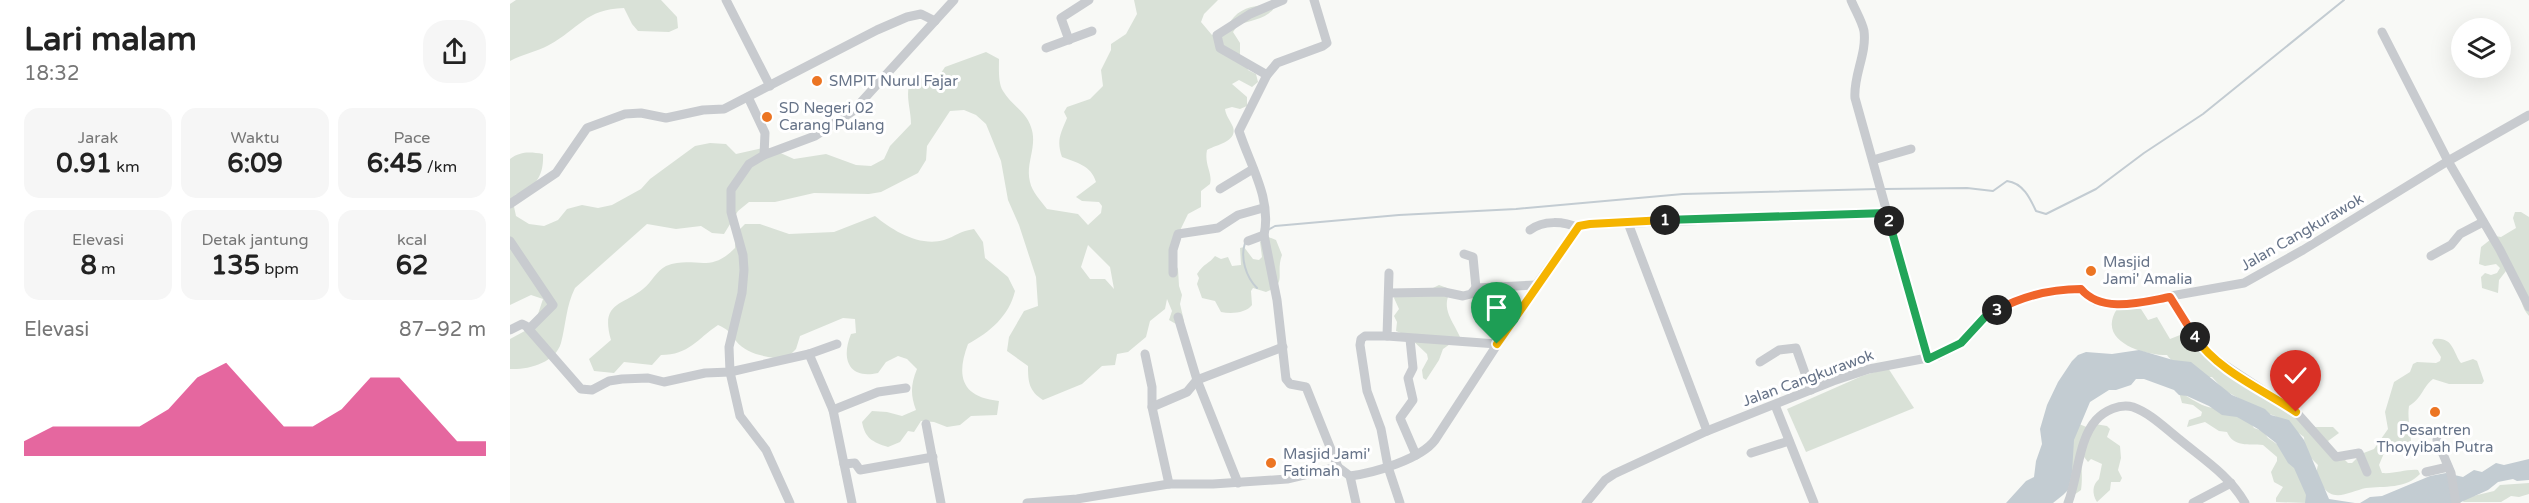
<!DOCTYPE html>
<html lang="id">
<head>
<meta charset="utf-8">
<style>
	body { margin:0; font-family:"Varela Round",sans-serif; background:#f6f6f6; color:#222; height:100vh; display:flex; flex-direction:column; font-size:22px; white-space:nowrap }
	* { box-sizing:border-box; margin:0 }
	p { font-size:20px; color:#767676 }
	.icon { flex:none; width:33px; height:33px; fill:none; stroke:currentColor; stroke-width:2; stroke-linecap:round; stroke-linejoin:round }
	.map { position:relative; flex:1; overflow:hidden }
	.drawer { display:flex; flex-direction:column; background:#fff; width:510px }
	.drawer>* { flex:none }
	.fabs { position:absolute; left:1941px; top:18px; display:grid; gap:12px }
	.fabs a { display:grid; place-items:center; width:60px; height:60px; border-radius:50%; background:#fff; box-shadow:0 6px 24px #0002; font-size:30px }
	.pin { position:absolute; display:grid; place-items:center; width:51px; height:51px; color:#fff; margin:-62px -26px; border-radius:50% 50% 50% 0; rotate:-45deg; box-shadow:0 0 6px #0007 }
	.pin .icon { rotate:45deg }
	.km { position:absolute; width:30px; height:30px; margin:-15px; border-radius:50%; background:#222; color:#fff; font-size:16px; line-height:30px; text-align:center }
	.round { display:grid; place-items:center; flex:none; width:63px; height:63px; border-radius:24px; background:#f6f6f6 }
	.overview { display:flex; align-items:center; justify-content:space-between; height:102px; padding:0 24px }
	h1 { font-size:33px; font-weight:800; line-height:45px }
	.metrics { display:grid; grid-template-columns:repeat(3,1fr); gap:9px; height:102px; padding:6px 24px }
	.metrics div { display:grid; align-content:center; border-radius:15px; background:#f6f6f6; text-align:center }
	.metrics b { font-size:26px; font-weight:800 }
	.metrics small { font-size:16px; font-weight:400 }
	.metrics p { font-size:16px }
	.chart { height:168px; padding:12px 24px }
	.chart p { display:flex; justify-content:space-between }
	.chart svg { width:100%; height:108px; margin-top:6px; fill:#db2777; opacity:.7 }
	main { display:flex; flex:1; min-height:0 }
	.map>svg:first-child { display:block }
</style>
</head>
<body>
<main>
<section class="drawer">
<div class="overview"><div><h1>Lari malam</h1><p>18:32</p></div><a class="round"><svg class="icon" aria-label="share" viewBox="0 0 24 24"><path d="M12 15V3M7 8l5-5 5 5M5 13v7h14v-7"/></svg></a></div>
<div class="metrics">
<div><p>Jarak</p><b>0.91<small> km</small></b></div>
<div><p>Waktu</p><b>6:09</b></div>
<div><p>Pace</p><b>6:45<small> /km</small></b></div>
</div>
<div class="metrics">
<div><p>Elevasi</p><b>8<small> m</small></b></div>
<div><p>Detak jantung</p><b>135<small> bpm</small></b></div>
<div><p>kcal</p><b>62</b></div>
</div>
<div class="chart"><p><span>Elevasi</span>87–92 m</p>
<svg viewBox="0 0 160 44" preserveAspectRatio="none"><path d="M0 44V38L10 32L20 32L30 32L40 32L50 25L60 12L70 6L80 19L90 32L100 32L110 25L120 12L130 12L140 25L150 38L160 38V44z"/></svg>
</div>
</section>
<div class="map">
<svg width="2019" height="503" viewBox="0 0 2019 503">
	<rect width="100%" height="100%" fill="#f8f9f6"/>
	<g fill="#d9e1d7" fill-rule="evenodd">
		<path d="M6 0H151L167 17 168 28 159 32 128 31 122 24 114 8C75 9 69 29 39 45 26 52 13 54 0 61V4Z"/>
		<path d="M624 0H708L694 14 691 22 702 35C714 34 717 25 724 17 733 7 747 5 760 5L764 8C757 19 739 21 728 25L723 32 730 43V55L736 61 738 70 746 74 748 82 742 87 729 80 722 84 737 97V106L730 109 722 107 715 109C716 116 720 120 723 127 728 142 704 145 697 150 694 165 703 173 700 184L691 191V207L678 214 663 245 662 257 668 269 669 286 672 295 670 304 674 321 666 324 659 320 662 311 657 299 655 309 640 321 636 337 618 352 607 354 605 365 592 366 572 384 533 400C519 391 518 382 518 366L497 351 499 337 514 311 528 306 526 277 509 225 498 200 491 161 476 124 466 115 454 110 440 111 417 146 416 160 408 173 371 192 359 194 304 193 265 202H239L228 211 214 234 202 233 191 226 166 229 137 224 65 288C56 306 56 324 51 343 45 363 18 370 0 369V339L24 326 33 299 21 295 0 305V159C11 151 20 152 33 154 34 175 26 188 5 195L3 202 6 216 19 224 34 226 48 220 57 209 72 205 88 208 102 205 131 189 140 179 185 146 200 143 216 144 226 154 257 147 284 159 316 154 346 165 361 166 374 159 380 146 401 124C401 110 396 99 399 85L412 78 427 79 435 67 476 52 489 59C489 68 488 83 493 91 501 105 516 111 521 127 528 146 515 164 520 182 522 192 531 201 537 209L568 214 578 225 591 213 592 206 589 202 572 201 566 197 586 182C581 165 567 163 552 157 546 140 551 133 557 118L554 112 557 107 580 99 593 86 591 70 601 50V44L616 34 627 14ZM578 245 600 267 604 289 595 279H580L571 267Z"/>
		<path d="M2005 212H2011L2019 217V316C2003 298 2019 279 1996 271L1989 280 1988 293 1972 288 1971 277 1975 273 1981 275 1987 273 1990 268 1986 264 1975 266 1969 264 1971 247 1985 236 1991 237 2006 228 2003 218Z"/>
		<path d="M365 216C383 231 410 247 434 240 446 236 450 231 464 229L473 242 475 258 498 277 505 291C499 316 480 332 458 344 446 376 451 397 489 401L487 415 461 416 450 425 437 427 424 422 411 421 404 432 398 431 390 442 378 447C362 442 355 438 352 422L362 411 377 412 392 416 406 410C400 394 401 384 407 369L397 359 388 356 376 362 368 373C338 380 331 358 341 334L346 333 345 319 333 318 290 336 286 349 276 359C260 358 237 355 226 341 218 332 221 331 208 325 187 339 179 355 151 355L142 365 114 362 104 373 84 371 79 359 101 340C90 302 112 306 133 289 142 282 146 271 156 266 185 255 199 275 225 248V234L235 224H250L279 234 324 232Z"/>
		<path d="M756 236 766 240 772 255C765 274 778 284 756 292L743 288 741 291 742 305C736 313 722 314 711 312L705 301 692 298 687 284 689 278 687 274C694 263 699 264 705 256L711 259 718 257 722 266 731 265 730 248 734 247 743 259 749 260 752 257 750 242Z"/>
		<path d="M929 285 937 288 940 292C931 309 943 321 950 337L933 349 929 360 916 380 913 378 912 370 918 359 917 354 898 336 886 331 887 322 884 316 889 309 884 298 886 294 921 289Z"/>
		<path d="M1617 308 1631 309 1638 320 1647 317 1660 339 1675 333 1687 340V349L1708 366 1758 397 1764 404 1781 408 1805 427H1823L1829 433 1818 441 1820 445 1838 463H1842L1851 454 1864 449 1878 429 1875 412 1884 382 1900 372 1903 364 1907 362 1926 363 1930 361 1931 357 1922 343 1924 339C1943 336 1943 352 1951 363L1963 359 1967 361 1974 381 1972 384H1939L1923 379C1911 389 1914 396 1899 406 1897 419 1901 430 1901 444L1898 446H1877L1869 465 1872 473C1885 474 1896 469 1908 470L1910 474C1896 489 1874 486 1856 488 1841 491 1824 503 1813 487 1808 479 1805 475 1808 465L1795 452 1794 437 1765 416 1734 405 1730 399 1714 390 1702 377C1686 378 1666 367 1657 355 1633 355 1586 341 1607 309Z"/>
		<polygon points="1378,368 1404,408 1296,452 1277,409 1352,376"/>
		<path d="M1669 392C1678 396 1686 403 1695 406 1711 411 1735 411 1744 428L1753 431 1758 438 1777 451 1796 487 1797 503 1766 502V498L1773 487 1764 482 1761 472 1767 461V457L1753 445C1739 444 1723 447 1717 432L1709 431 1695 422 1677 427 1679 420 1691 416 1692 412 1683 405 1672 403Z"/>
		<path d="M1569 424 1579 428 1585 424 1597 426 1600 429 1597 437 1610 446 1611 458 1608 470 1612 478 1610 482H1601L1600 490 1587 502C1582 494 1582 485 1589 479L1592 464 1581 459 1578 462 1571 453C1571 465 1573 478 1571 490L1564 495C1542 485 1563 441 1569 424Z"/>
		<polygon points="2019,483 2019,494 2009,497 2001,496 1991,502 1953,502 1955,498 1984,491 1990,485"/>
	</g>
	<g fill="#c3ccd2">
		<polygon points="1629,350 1663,360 1681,362 1722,395 1755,409 1761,415 1779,420 1794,440 1819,499 1845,503 1795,503 1796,495 1784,468 1778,463 1766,443 1748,429 1727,417 1712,415 1699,406 1677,396 1669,395 1664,390 1634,379 1626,379 1621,385 1606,390 1599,390 1580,402 1564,440 1562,473 1558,490 1553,495 1543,503 1496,503 1516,481 1524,477 1526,461 1532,444 1530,429 1537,405 1548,382 1562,361 1568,355 1576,352 1602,354"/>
		<polygon points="2019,459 2019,480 2007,481 2003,479 1988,482 1978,490 1949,503 1850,503 1860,497 1872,496 1920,476 1936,473 1953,477 1964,470 1972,472 1986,463 1994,465"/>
	</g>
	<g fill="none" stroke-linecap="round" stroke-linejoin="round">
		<g stroke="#c3ccd2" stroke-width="2">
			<path d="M1374 189 1457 188 1483 191 1497 181C1513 183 1520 198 1526 211L1536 214 1586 189 1634 153 1693 114 1834 0"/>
			<polyline points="758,230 765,226 889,215 1006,209 1173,194 1368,189"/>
			<path d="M735 243C730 258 736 277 747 288"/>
		</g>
		<g stroke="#c8cbcf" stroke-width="9">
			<polyline points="216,0 260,86"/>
			<path d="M804 0 817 43 813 46 767 63 757 75 729 131C740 165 762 199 754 235L767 300 776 379 780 384 796 387 828 467"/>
			<path d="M1341 0C1345 10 1352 21 1354 31 1357 54 1343 76 1345 98L1418 359"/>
			<polyline points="1872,32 1938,161 1990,250 2019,307"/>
			<polyline points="559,40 551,18 579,0"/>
			<polyline points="536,48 582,31"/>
			<polyline points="757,75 710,48 707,35 740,14 773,0"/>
			<polyline points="238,97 255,133 254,155"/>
			<polyline points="1363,160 1401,149"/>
			<polyline points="710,189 743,169"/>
			<polyline points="0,204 46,173 77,128 115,114 131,113 156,118 193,110 214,109 367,30 397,17 411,14 425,21"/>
			<polyline points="1118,223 1197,431"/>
			<path d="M1020 230C1033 220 1054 221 1068 228"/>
			<polyline points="0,241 43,305 19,329"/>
			<polyline points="738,241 754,235"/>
			<polyline points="954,254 963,257 966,288"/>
			<polyline points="1921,256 1941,245 1950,234 1973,222"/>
			<polyline points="663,273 663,250 668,234 708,228 728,215 753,208"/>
			<polyline points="879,273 877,336 987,344"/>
			<polyline points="880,293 934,292 953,296 961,294 966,288 1026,285"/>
			<polyline points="1660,297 1693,348 1704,358 1786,412 1826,457 1849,453 1857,472"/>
			<polyline points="668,317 687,380 773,347"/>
			<polyline points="0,330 12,324 16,326 71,389 82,390 99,381 112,379 138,378 154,382 195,373 220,372 299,354 323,410 342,503"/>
			<polyline points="877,336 855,336 851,339 850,345 857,391 871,429 878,467 890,503"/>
			<polyline points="900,339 903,368 898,378 903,400 890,418 906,455"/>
			<polyline points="299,354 327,344"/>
			<polyline points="635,354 642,387 642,407 659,484"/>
			<polyline points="1250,362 1269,350 1286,348 1301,390"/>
			<polyline points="687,380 728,483"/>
			<polyline points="1265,405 1304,503"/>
			<polyline points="642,407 677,392 687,380"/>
			<polyline points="323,410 368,392 396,388"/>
			<polyline points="416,424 431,503"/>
			<polyline points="1927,440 1941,473 1946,503"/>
			<polyline points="1241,453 1279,441"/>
			<polyline points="334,464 345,463 350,470 423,457"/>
			<polyline points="1916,472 1938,467"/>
			<polyline points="840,476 846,503"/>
			<polyline points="280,503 256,450 230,416 220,372 219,347 232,293 234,270 233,255 221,212 221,190 239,164 254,155 305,136 343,111 444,0"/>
			<path d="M517 503 567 499 659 484H703L777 479 828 467 840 476C864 473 911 459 925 440L1026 285 1066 229 1074 225 1377 213"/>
			<polyline points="1076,503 1095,480 1104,474 1197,431 1323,381 1359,369 1428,356 1451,343 1474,318 1503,302 1527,294 1571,289 1585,301 1608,304 1633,301 1734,283 1793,250 1938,161 2019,115"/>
			<path d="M1558 503C1568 478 1568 440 1586 420 1594 411 1610 403 1623 407 1640 413 1655 428 1669 439 1693 459 1719 475 1735 503"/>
			<polyline points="1683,503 1721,483"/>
		</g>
	</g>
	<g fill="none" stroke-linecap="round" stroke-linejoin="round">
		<defs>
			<polyline id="split-1" points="987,344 1069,226 1080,224 1155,220"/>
			<polyline id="split-2" points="1155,220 1377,213 1379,221"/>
			<polyline id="split-3" points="1379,221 1418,359 1451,343 1474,318 1487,310"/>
			<path id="split-4" d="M1487 310C1513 296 1542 289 1571 289 1592 314 1632 302 1660 297L1685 337"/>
			<path id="split-5" d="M1685 337C1708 371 1752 389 1786 412"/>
		</defs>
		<use href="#split-1" stroke="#fff" stroke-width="12"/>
		<use href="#split-2" stroke="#fff" stroke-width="12"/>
		<use href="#split-3" stroke="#fff" stroke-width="12"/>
		<use href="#split-4" stroke="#fff" stroke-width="12"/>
		<use href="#split-5" stroke="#fff" stroke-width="12"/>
		<use href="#split-1" stroke="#f5b400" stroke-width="8"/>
		<use href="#split-2" stroke="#22a559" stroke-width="8"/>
		<use href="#split-3" stroke="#22a559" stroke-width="8"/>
		<use href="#split-4" stroke="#f0652b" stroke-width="8"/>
		<use href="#split-5" stroke="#f5b400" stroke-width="8"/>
	</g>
	<g fill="#ec7523" stroke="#fff" stroke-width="2">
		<circle cx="307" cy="81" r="6"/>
		<circle cx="257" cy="117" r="6"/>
		<circle cx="1581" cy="271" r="6"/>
		<circle cx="1925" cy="412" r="6"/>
		<circle cx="761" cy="463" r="6"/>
	</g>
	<g text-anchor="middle" stroke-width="6" stroke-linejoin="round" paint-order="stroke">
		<g font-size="15" fill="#667388" stroke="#fff" text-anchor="start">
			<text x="319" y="86">SMPIT Nurul Fajar</text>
			<text x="269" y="113">SD Negeri 02<tspan x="269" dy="17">Carang Pulang</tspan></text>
			<text x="1593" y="267">Masjid<tspan x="1593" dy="17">Jami' Amalia</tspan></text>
			<text x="1925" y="435" text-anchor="middle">Pesantren<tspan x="1925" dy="17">Thoyyibah Putra</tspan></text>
			<text x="773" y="459">Masjid Jami'<tspan x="773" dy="17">Fatimah</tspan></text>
		</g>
		<g font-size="15" fill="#667388" stroke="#fff">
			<text transform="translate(1792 232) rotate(-30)" y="5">Jalan Cangkurawok</text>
			<text transform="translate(1298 378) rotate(-20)" y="5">Jalan Cangkurawok</text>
		</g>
	</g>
</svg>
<div class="fabs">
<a><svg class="icon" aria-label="layers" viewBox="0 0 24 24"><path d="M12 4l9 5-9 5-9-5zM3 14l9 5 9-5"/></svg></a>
</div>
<div class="pin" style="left:987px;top:344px;background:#1e9e55"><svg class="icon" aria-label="arrive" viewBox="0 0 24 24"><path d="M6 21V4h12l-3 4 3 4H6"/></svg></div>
<div class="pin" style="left:1786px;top:412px;background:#d93025"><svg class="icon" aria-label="check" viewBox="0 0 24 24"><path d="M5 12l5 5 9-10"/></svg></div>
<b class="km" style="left:1155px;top:220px">1</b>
<b class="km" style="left:1379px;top:221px">2</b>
<b class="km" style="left:1487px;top:310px">3</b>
<b class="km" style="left:1685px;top:337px">4</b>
</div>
</main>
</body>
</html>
